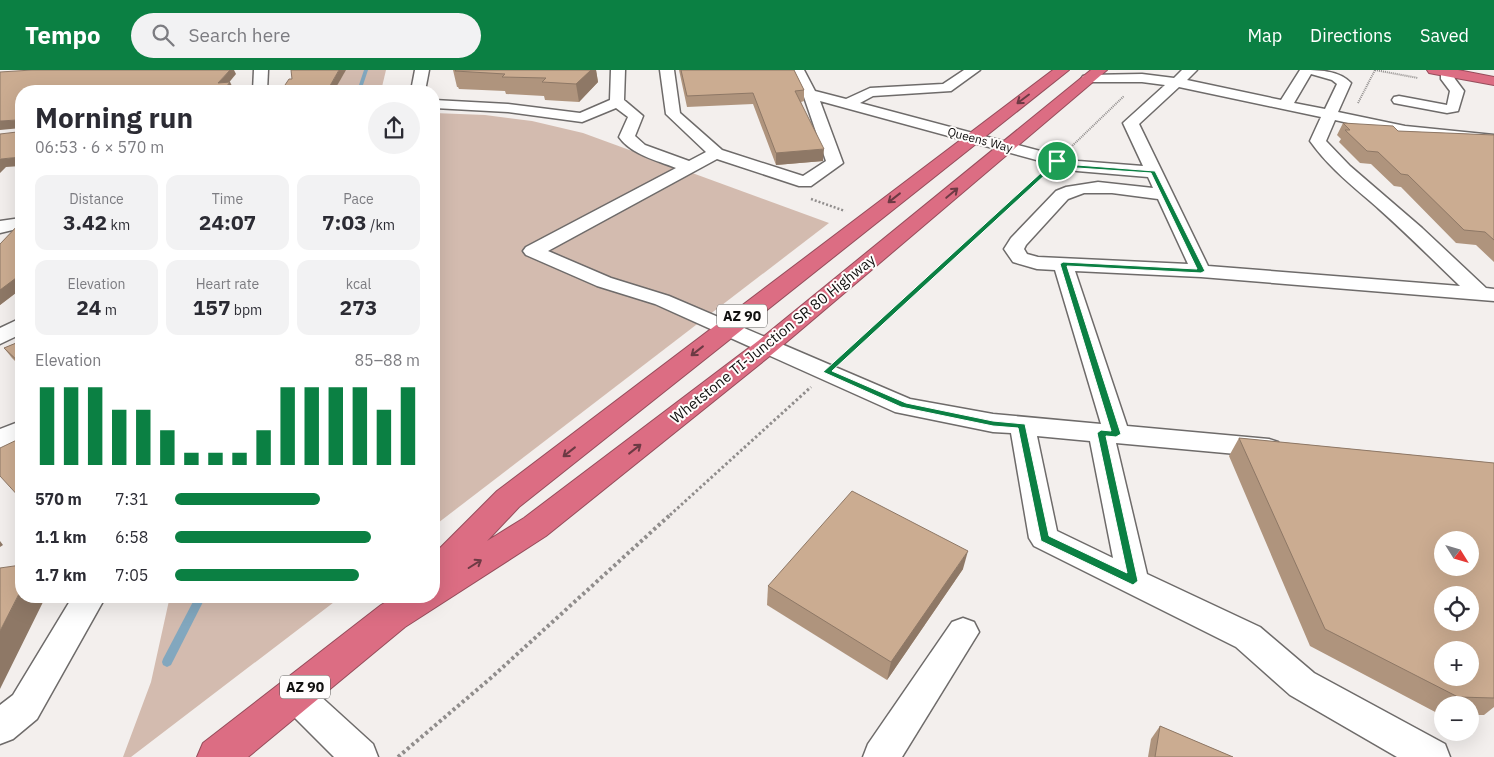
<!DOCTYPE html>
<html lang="en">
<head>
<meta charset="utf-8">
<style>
	body { margin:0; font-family:"IBM Plex Sans",sans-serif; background:#f2f2f3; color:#2b2b33; height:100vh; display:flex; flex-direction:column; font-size:19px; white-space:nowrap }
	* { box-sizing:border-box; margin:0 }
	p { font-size:16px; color:#7c7c81 }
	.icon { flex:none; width:28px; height:28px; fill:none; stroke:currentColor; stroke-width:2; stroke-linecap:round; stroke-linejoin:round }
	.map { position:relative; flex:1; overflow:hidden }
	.side { position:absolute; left:15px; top:15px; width:425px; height:518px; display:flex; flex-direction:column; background:#fff; border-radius:20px; box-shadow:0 5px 20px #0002 }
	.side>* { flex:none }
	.needle { width:32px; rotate:127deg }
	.fabs { position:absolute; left:1434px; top:461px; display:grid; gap:10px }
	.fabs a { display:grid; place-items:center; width:45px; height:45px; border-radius:50%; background:#fff; box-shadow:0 5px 20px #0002; font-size:25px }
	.pin { position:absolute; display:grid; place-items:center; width:42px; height:42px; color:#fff; margin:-21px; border:2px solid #fff; border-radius:50%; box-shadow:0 1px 5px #0007 }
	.round { display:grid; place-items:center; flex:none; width:52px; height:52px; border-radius:26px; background:#f2f2f3 }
	.head { display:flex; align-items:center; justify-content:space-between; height:85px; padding:0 20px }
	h1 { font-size:28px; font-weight:700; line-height:38px }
	.metrics { display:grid; grid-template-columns:repeat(3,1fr); gap:8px; height:85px; padding:5px 20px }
	.metrics div { display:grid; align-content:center; border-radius:12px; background:#f2f2f3; text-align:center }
	.metrics b { font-size:21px; font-weight:700 }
	.metrics small { font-size:14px; font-weight:400 }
	.metrics p { font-size:14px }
	.chart { height:140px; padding:10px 20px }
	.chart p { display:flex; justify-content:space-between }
	.chart svg { width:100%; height:90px; margin-top:5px; stroke:#0b8043; stroke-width:6 }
	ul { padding:0 20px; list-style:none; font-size:16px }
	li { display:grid; grid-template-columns:80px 60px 1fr; align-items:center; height:38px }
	li i { height:12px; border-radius:6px; background:#0b8043 }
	header { display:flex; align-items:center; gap:30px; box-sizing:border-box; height:70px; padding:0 25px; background:#0b8043; color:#fff }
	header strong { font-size:24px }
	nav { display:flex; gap:28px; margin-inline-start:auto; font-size:18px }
	.search { width:350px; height:45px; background:#f2f2f3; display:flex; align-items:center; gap:12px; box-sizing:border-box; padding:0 18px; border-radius:28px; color:#7c7c81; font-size:19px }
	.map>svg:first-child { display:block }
</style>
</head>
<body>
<header>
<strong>Tempo</strong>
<div class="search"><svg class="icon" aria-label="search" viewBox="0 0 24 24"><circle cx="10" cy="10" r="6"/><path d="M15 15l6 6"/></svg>Search here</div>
<nav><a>Map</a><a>Directions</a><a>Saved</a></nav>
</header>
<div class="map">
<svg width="1494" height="687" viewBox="0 0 1494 687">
	<rect width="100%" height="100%" fill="#f3efed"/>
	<g fill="#d3bbaf">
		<polygon points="343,0 386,0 381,21 335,21"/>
		<polygon points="434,43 485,45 532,51 583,63 829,153 434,456"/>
		<polygon points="170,526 342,526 131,687 123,687 151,612"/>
	</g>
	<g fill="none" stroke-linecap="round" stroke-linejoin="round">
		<g fill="#82a7be" fill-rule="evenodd">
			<polygon points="364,0 368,0 361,21 357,21"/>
			<polygon points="196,526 206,526 171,595 167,597 163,595 162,592 163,589"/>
		</g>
		<defs>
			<g id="minor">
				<polygon points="254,0 268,0 267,21 253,21"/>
				<polygon points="415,0 429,0 425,21 411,21"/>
				<path d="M611 0H625L624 30 643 46 635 66 645 75 689 91 706 82 666 44 660 0H674L680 43 722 80 803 106 826 91 803 24 790 0H804L815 21 846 29 870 18 943 14 964 0H980L951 21 873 26 860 33 1078 91 1143 96 1123 53 1165 15 1142 12H1083L1081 9 1083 6 1088 5 1142 4 1174 8 1182 0H1197L1187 10 1281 30 1300 0C1318 0 1339 0 1351 13L1338 42 1405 56 1494 65V75L1405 66 1335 50 1326 71 1350 96 1422 158 1486 218 1494 219V231L1201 207 1075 201 1127 356 1269 369 1278 372 1282 378 1278 384 1269 387 1116 373 1147 504 1260 557 1314 603 1445 674 1450 687H1397L1290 625 1236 577 1034 476 1029 468 1011 363 993 362 895 342 655 234 597 216 526 185 523 181 526 177 676 98C656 90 632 85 619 67L628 47 616 38 582 52 508 42 434 38V30L508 34 580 43 610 30ZM1311 4 1332 10 1337 14 1325 39 1294 33ZM1179 17 1321 47 1310 71C1329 98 1354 117 1379 139 1407 164 1433 190 1460 216L1208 196 1139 54ZM820 31 1077 101 1148 107 1153 118 1098 112 1066 117 1056 121 1011 168 1004 179 1013 192 1037 199 1055 200 1101 354 993 344 910 329 669 226 611 208 548 181 717 89 799 116H811L843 93ZM1084 123H1112L1158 129 1188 194 1038 187 1027 184 1024 179 1026 175 1068 129ZM1037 366 1090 371 1113 488 1057 461Z"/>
				<polygon points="1441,0 1451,0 1455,9 1464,21 1458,41 1447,43 1399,34 1394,33 1392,30 1394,27 1399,26 1447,35 1450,21 1441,9"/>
				<polygon points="21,148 21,158 0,163 0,151"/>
				<polygon points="21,248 21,264 0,274 0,258"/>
				<polygon points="21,351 21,370 0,379 0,359"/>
				<polygon points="73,526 106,526 37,649 13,669 0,674 0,635 13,625"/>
				<polygon points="963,548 974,552 979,562 902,687 863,687 868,674 952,552"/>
				<polygon points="295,609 307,614 373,674 378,687 334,687 283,636 278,625 283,614"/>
			</g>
			<g id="highway">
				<polygon points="1053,0 1069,0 519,437 487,471 524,448 758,271 1091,0 1107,0 776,281 546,466 405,557 248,687 197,687 203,673 381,535 396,526 434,526 434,484 497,421"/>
				<polygon points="1427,0 1458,0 1494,7 1494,15 1434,4 1429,3"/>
			</g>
		</defs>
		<use href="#minor" stroke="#6e6b6a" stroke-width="3"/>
		<use href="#highway" stroke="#954d5b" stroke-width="2"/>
		<g stroke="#908d8c" stroke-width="2" stroke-dasharray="1 1" stroke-linecap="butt">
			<polyline points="1375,0 1418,8"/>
			<polyline points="1358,33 1375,0"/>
			<polyline points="1071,77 1124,26"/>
			<polyline points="1033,113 1043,104"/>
		</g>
		<g stroke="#908d8c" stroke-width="2.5" stroke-dasharray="2 2" stroke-linecap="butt">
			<polyline points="811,129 845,141"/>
			<polyline points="875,258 1035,112"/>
		</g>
		<g stroke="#908d8c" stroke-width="3" stroke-dasharray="2.5 2.5" stroke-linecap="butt">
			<polyline points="843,287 876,257"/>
			<polyline points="670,445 811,317"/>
		</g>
		<polyline stroke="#908d8c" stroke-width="4" stroke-dasharray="3 3" stroke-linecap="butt" points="398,687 492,607 671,444"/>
		<use href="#minor" fill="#fff" fill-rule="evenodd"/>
		<use href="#highway" fill="#dc6d83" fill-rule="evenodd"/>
	</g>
	<g fill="#af947d">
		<polygon points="453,0 596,0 598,12 579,32 545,30 544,26 506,24 505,21 459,19 458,17 457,17"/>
		<polygon points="679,0 794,0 804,20 804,31 801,32 823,91 776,95 753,34 687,37"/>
		<polygon points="1343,53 1398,61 1494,65 1494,192 1476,175 1456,173 1401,117 1394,116 1371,94 1360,93 1339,72 1341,69 1337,65"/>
		<polygon points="21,152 21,219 0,235 0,174"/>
		<polygon points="21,271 21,297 12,288 4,278"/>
		<polygon points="1239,368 1494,393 1494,637 1484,645 1470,645 1470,635 1442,635 1442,644 1439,644 1310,576 1229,386"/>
		<polygon points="963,499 887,610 767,535 768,516"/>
		<polygon points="1160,656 1233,687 1148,687 1151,669"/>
	</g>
	<g fill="#8e7866">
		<polygon points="230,0 234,0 236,4 222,21 218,13"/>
		<polygon points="339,0 346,0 334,21 327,21"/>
		<polygon points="582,0 596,0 598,12 579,32 576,14"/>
		<polygon points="230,12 234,20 232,21 223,21"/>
		<polygon points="17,50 21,58 0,60 0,51"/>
		<polygon points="824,79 823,91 776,95 776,83"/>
		<polygon points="21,87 21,96 6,97 0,103 0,90 1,89"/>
		<polygon points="16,208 21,215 21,219 0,235 0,220"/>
		<polygon points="0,471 3,475 0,477"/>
		<polygon points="968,481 963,499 887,610 891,592"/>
		<polygon points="21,520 21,526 46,526 0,619 0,561"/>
	</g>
	<g fill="#cbac91" stroke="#8e7866" fill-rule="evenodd">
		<polygon points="32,0 230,0 218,13 230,12 223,21 21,21 21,87 1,89 0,90 0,64 17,62 17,50 0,51 0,2"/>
		<polygon points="291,0 339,0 327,21 281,21 289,9 292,9"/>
		<polygon points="456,0 591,0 576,14 542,12 546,8 502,7 505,4 455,1"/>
		<polygon points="681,0 794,0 804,20 795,21 824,79 776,83 753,23 687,26"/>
		<polygon points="1343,53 1393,56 1398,61 1494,65 1494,170 1485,162 1464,160 1408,105 1401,104 1378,82 1367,81 1345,60 1350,60"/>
		<polygon points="21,152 21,207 16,208 0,220 0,174"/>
		<polygon points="21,271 21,294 4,278"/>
		<polygon points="21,368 21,429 0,406 0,378"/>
		<path d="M1239 368 1494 393V628L1458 627 1325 559ZM1442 470H1470V498H1442ZM1442 525H1470V552H1442ZM1442 580H1470V608H1442Z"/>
		<polygon points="852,421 968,481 891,592 768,516"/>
		<polygon points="21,495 21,520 0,561 0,498"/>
		<polygon points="1160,656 1233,687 1155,687"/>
	</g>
	<defs><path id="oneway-shaft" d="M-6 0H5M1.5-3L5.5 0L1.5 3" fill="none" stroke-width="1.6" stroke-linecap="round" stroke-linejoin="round" transform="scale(1.25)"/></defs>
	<g stroke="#6d3a44">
		<use href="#oneway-shaft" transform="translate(1023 29) rotate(143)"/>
		<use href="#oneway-shaft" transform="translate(952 123) rotate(-40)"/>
		<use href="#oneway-shaft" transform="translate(894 128) rotate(142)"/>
		<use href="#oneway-shaft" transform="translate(697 281) rotate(142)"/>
		<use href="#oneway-shaft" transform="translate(635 379) rotate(-38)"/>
		<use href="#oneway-shaft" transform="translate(569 382) rotate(142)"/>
		<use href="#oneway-shaft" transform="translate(475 494) rotate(-32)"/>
	</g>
	<path fill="#0b8043" stroke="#fff" fill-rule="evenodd" d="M1055 90 1077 95 1155 101 1205 201 1201 203 1067 196 1121 364 1116 367 1106 366 1138 511 1133 515 1041 471 1018 358 993 356 901 337 823 302ZM1058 93 1077 98 1151 103 1197 199 1063 192 1060 194 1111 361 1101 360 1097 363 1127 503 1049 466 1025 354 993 351 906 333 832 301Z"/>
	<g text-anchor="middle" stroke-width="4" stroke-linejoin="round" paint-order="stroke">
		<g font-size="12" fill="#121110" stroke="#fffdfc">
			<text transform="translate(980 70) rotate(15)" y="4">Queens Way</text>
		</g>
		<g fill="#fffdfc" stroke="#595857" stroke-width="1">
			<rect x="717" y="234.5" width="50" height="23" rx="4"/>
			<rect x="280" y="605.5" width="50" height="23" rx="4"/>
		</g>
		<g font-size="14" font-weight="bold" fill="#121110">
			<text x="742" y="251">AZ 90</text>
			<text x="305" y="622">AZ 90</text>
		</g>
		<g font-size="15" fill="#121110" stroke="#fffdfc">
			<text transform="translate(773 269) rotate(-39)" y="5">Whetstone TI-Junction SR 80 Highway</text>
		</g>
	</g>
</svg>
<div class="fabs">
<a><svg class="needle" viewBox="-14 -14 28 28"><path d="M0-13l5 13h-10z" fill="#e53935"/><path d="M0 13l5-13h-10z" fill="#7c7c81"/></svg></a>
<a><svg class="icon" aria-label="locate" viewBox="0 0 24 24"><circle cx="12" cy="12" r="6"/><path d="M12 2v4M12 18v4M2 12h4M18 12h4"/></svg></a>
<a>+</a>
<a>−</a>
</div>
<div class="pin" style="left:1057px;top:91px;background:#1e9e55"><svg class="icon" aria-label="arrive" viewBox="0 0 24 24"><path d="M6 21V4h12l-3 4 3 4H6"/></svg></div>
<section class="side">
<div class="head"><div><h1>Morning run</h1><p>06:53 · 6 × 570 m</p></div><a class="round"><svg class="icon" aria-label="share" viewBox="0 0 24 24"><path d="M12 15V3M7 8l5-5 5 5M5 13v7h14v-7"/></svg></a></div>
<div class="metrics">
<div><p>Distance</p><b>3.42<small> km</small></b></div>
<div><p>Time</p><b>24:07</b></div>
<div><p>Pace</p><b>7:03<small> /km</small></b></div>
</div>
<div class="metrics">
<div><p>Elevation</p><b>24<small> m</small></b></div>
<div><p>Heart rate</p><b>157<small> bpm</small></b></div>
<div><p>kcal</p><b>273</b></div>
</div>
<div class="chart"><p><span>Elevation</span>85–88 m</p>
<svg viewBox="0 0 160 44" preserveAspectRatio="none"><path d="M5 44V6M15 44V6M25 44V6M35 44V17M45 44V17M55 44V27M65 44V38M75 44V38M85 44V38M95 44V27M105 44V6M115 44V6M125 44V6M135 44V6M145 44V17M155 44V6"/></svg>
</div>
<ul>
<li><b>570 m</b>7:31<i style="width:59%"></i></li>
<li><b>1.1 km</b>6:58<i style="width:80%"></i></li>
<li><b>1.7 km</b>7:05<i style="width:75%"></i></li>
</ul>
</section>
</div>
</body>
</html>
